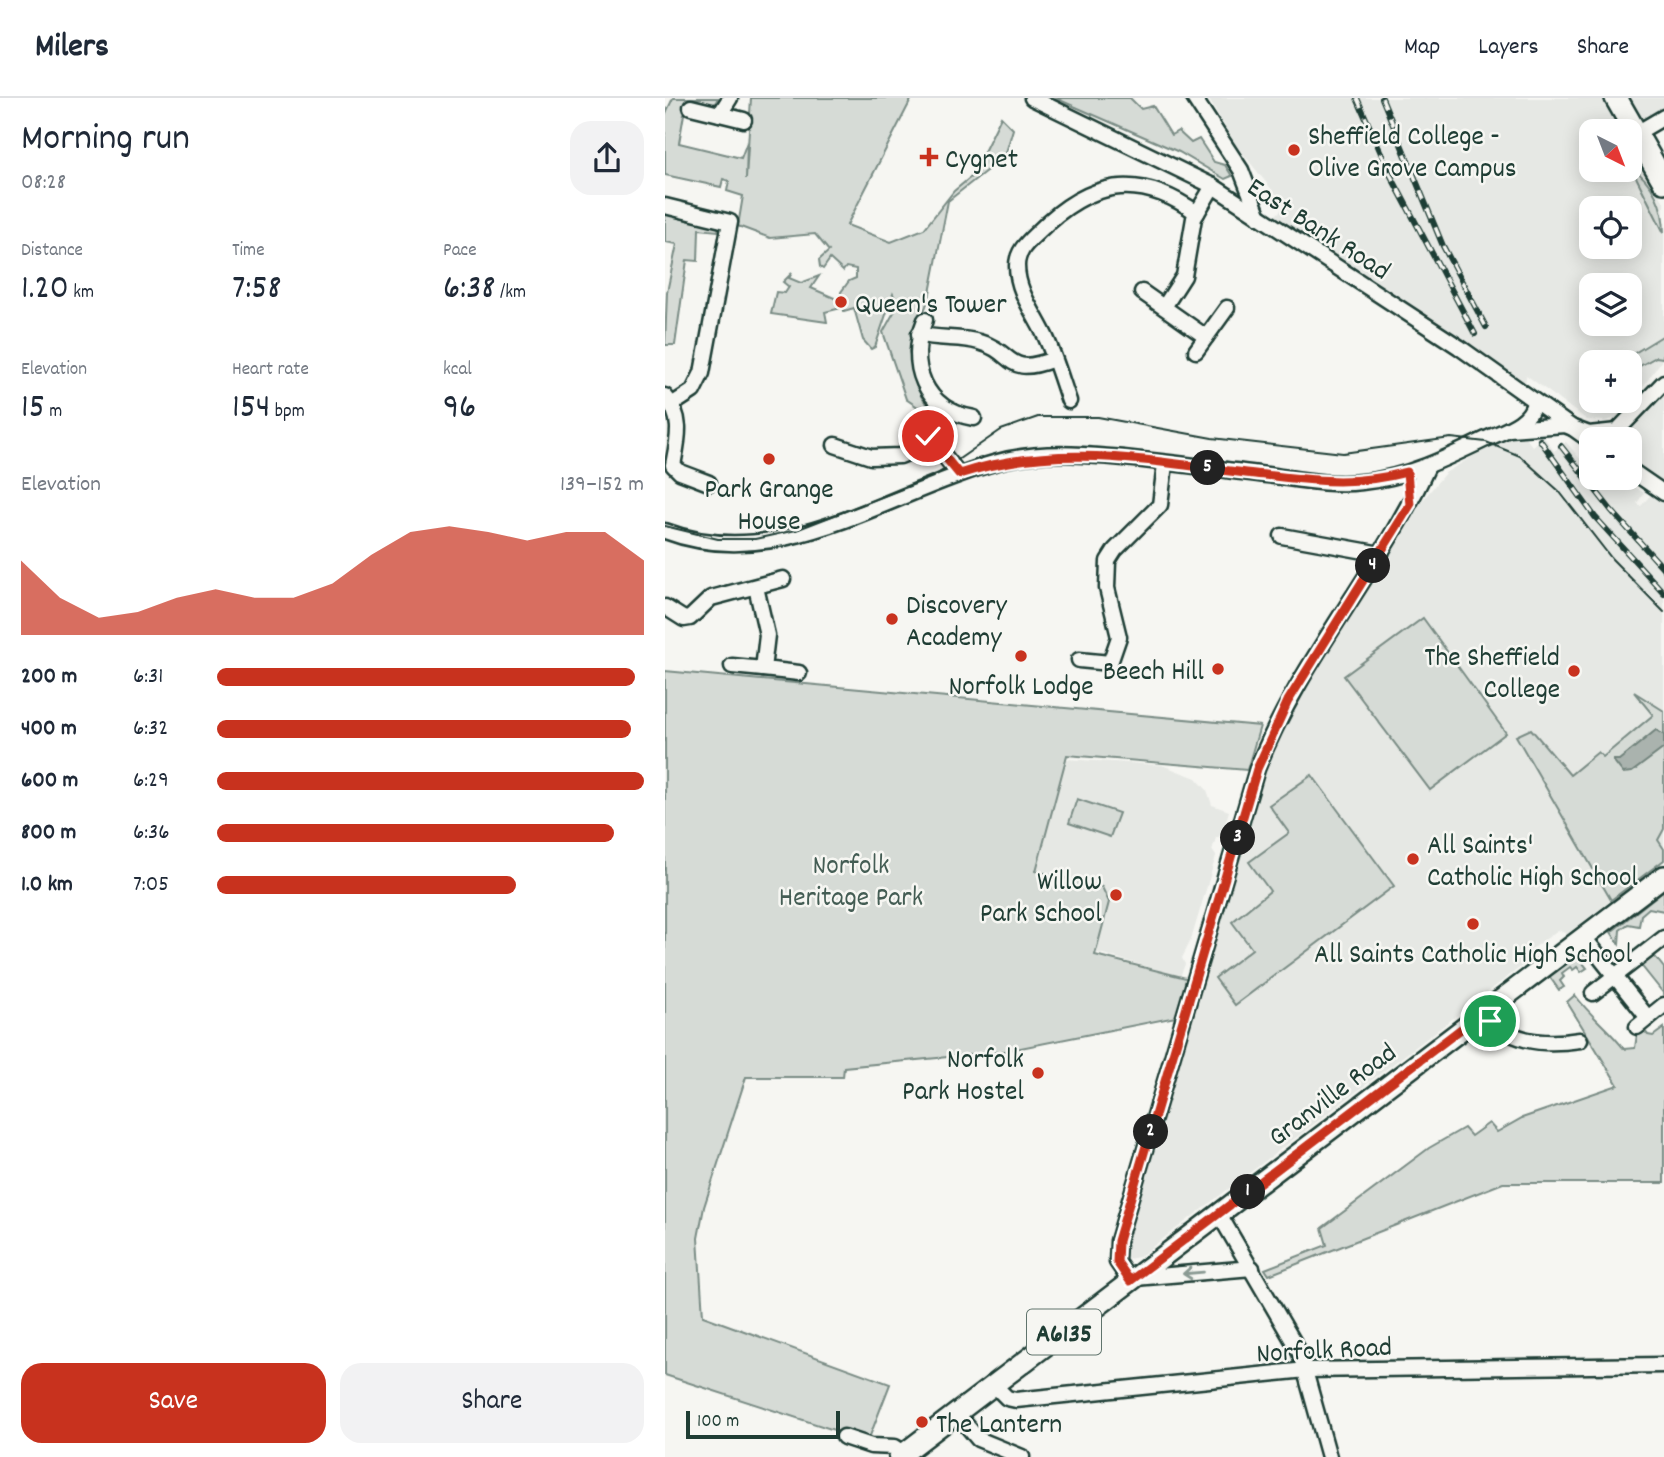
<!DOCTYPE html>
<html lang="en">
<head>
<meta charset="utf-8">
<style>
	body { margin:0; font-family:Dekko,sans-serif; background:#f2f2f3; color:#1f2937; height:100vh; display:flex; flex-direction:column; font-size:26px; white-space:nowrap }
	* { box-sizing:border-box; margin:0 }
	p { font-size:23px; color:#747a83 }
	.icon { flex:none; width:38px; height:38px; fill:none; stroke:currentColor; stroke-width:2; stroke-linecap:round; stroke-linejoin:round }
	.map { position:relative; flex:1; overflow:hidden }
	.drawer { display:flex; flex-direction:column; background:#fff; width:665px }
	.drawer>* { flex:none }
	.needle { width:46px; rotate:138deg }
	.buttons { position:absolute; left:914px; top:21px; display:grid; gap:14px }
	.buttons a { display:grid; place-items:center; width:63px; height:63px; border-radius:14px; background:#fff; box-shadow:0 4px 18px #0003; font-size:35px }
	.scale { position:absolute; left:21px; bottom:18px; width:154px; box-sizing:border-box; padding-left:7px; border:4px solid #1f3d34; border-top:0; font-size:19px; line-height:24px; white-space:nowrap; color:#1f3d34; -webkit-text-stroke:5px #f6f6f2; paint-order:stroke }
	.pin { position:absolute; display:grid; place-items:center; width:60px; height:60px; color:#fff; margin:-30px; border:4px solid #fff; border-radius:50%; box-shadow:0 2px 7px #0007 }
	.km { position:absolute; width:35px; height:35px; margin:-18px; border-radius:50%; background:#222; color:#fff; font-size:19px; line-height:35px; text-align:center }
	.round { display:grid; place-items:center; flex:none; width:74px; height:74px; border-radius:21px; background:#f2f2f3 }
	.summary { display:flex; align-items:center; justify-content:space-between; height:119px; padding:0 21px }
	h1 { font-size:38px; font-weight:600; line-height:52px }
	.figures { display:grid; grid-template-columns:repeat(3,1fr); gap:10px; height:119px; padding:7px 21px }
	.figures div { display:grid; align-content:center }
	.figures b { font-size:35px; font-weight:600 }
	.figures small { font-size:19px; font-weight:400 }
	.figures p { font-size:19px }
	.chart { height:196px; padding:14px 21px }
	.chart p { display:flex; justify-content:space-between }
	.chart svg { width:100%; height:126px; margin-top:7px; fill:#c8321e; opacity:.7 }
	.primary-button { display:flex; gap:14px; margin-top:auto; padding:14px 21px }
	.primary-button a { flex:1; height:80px; border-radius:21px; background:#c8321e; color:#fff; font-size:28px; font-weight:600; line-height:80px; text-align:center }
	.primary-button a+a { background:#f2f2f3; color:#1f2937 }
	ul { padding:0 21px; list-style:none; font-size:23px }
	li { display:grid; grid-template-columns:112px 84px 1fr; align-items:center; height:52px }
	li i { height:18px; border-radius:9px; background:#c8321e }
	header { display:flex; align-items:center; gap:42px; box-sizing:border-box; height:98px; padding:0 35px; background:#fff; border-bottom:2px solid #e0e1e3 }
	header strong { font-size:33px }
	nav { display:flex; gap:38px; margin-inline-start:auto; font-size:24px }
	main { display:flex; flex:1; min-height:0 }
	.map>svg:first-child { display:block }
</style>
</head>
<body>
<header>
<strong>Milers</strong>
<nav><a>Map</a><a>Layers</a><a>Share</a></nav>
</header>
<main>
<section class="drawer">
<div class="summary"><div><h1>Morning run</h1><p>08:28</p></div><a class="round"><svg class="icon" aria-label="share" viewBox="0 0 24 24"><path d="M12 15V3M7 8l5-5 5 5M5 13v7h14v-7"/></svg></a></div>
<div class="figures">
<div><p>Distance</p><b>1.20<small> km</small></b></div>
<div><p>Time</p><b>7:58</b></div>
<div><p>Pace</p><b>6:38<small> /km</small></b></div>
</div>
<div class="figures">
<div><p>Elevation</p><b>15<small> m</small></b></div>
<div><p>Heart rate</p><b>154<small> bpm</small></b></div>
<div><p>kcal</p><b>96</b></div>
</div>
<div class="chart"><p><span>Elevation</span>139–152 m</p>
<svg viewBox="0 0 160 44" preserveAspectRatio="none"><path d="M0 44V18L10 31L20 38L30 36L40 31L50 28L60 31L70 31L80 26L90 16L100 8L110 6L120 8L130 11L140 8L150 8L160 18V44z"/></svg>
</div>
<ul>
<li><b>200 m</b>6:31<i style="width:98%"></i></li>
<li><b>400 m</b>6:32<i style="width:97%"></i></li>
<li><b>600 m</b>6:29<i style="width:100%"></i></li>
<li><b>800 m</b>6:36<i style="width:93%"></i></li>
<li><b>1.0 km</b>7:05<i style="width:70%"></i></li>
</ul>
<div class="primary-button"><a>Save</a><a>Share</a></div>
</section>
<div class="map">
<svg width="999" height="1359" viewBox="0 0 999 1359">
	<rect width="100%" height="100%" fill="#f6f6f2"/>
	<filter id="ink" filterUnits="userSpaceOnUse"><feTurbulence type="fractalNoise" baseFrequency=".0143" numOctaves="2"/><feDisplacementMap in="SourceGraphic" scale="14" xChannelSelector="R" yChannelSelector="G"/><feConvolveMatrix kernelMatrix="1 2 1 2 8 2 1 2 1" color-interpolation-filters="sRGB"/></filter>
	<g filter="url(#ink)">
		<g fill="#e6e8e4" fill-rule="evenodd">
			<path d="M543 0H936L957 33H926V72H964V45L999 104V259L963 310 951 320 940 323 922 322 861 277 860 290 610 118 620 108 571 47ZM926 110H964V149H926ZM926 187H964V226H926ZM926 264H964V303H926Z"/>
			<polygon points="955,0 999,0 999,22 978,34"/>
			<polygon points="999,289 999,762 902,836 893,832 858,858 857,868 474,1159 463,1161 460,1152 595,682 615,632 757,403 780,375 833,343 858,336 867,348 879,339 889,353 901,344 926,374 926,380 955,380 979,395 972,405 976,408 995,386 964,365 964,341 950,341"/>
			<polygon points="400,661 497,667 531,680 542,692 547,707 564,713 557,737 551,740 547,752 551,758 526,842 517,860 520,866 515,879 442,857 352,836"/>
		</g>
		<g fill="#d6dbd6" stroke="#7a8c85" stroke-width="2">
			<polygon points="8,0 53,0 48,9 26,5 19,16 14,45 76,60 82,44 81,81 86,0 247,0 182,127 226,144 259,131 289,93 307,78 336,19 348,31 340,58 283,103 264,200 244,253 256,298 272,322 241,301 218,234 233,207 228,196 210,249 206,251 198,242 189,210 179,213 176,194 184,183 191,180 191,171 181,169 178,173 165,161 158,171 155,169 154,162 164,153 150,136 105,140 73,128 78,98 62,93 64,83 58,81 56,89 0,77 0,17"/>
			<polygon points="390,0 465,0 476,11 488,8 506,37 513,33 526,45 534,41 549,64 560,67 567,78 560,81 514,54"/>
			<path d="M966 69C988 84 999 109 999 135Z"/>
			<polygon points="0,116 54,129 53,133 34,131 33,163 22,162 10,247 0,247 2,194 12,146 0,144"/>
			<polygon points="127,175 124,180 136,185 154,178 146,190 174,202 176,210 160,214 162,224 106,216 111,194 120,195 124,189 118,184"/>
			<polygon points="999,237 998,260 991,259 964,274 964,264 955,264"/>
			<polygon points="758,520 841,635 765,692 679,578"/>
			<polygon points="0,573 595,628 582,672 402,657 371,773 437,789 444,804 430,857 525,881 516,918 335,954 179,969 178,979 81,979 39,1109 33,1140 38,1218 225,1286 203,1343 0,1277"/>
			<polygon points="969,594 999,613 999,731 993,742 999,751 999,762 946,802 851,638 866,631 905,677 933,654 938,659 988,617"/>
			<polygon points="647,677 729,788 570,907 550,880 587,851 567,824 605,793 584,764 624,735 604,707"/>
			<polygon points="412,701 454,715 445,739 404,725"/>
			<polygon points="999,792 999,813 984,810 976,817 974,828 963,826 955,832 954,846 946,834"/>
			<polygon points="918,855 924,859 917,864 922,870 916,874 912,869 908,872 905,869 897,875 899,879 895,883 899,889 894,892 884,878"/>
			<polygon points="988,856 999,870 999,896 975,866"/>
			<path d="M910 897C925 918 944 931 959 951L970 950 972 936 978 931 983 937 988 938 999 930V1085H838L604 1177 600 1171 662 1147 657 1130 764 1050 799 1030 806 1038 824 1025 832 1034 857 1020 953 987 902 904Z"/>
		</g>
		<polygon fill="#aab3ae" stroke="#72847d" stroke-width="2" points="991,632 999,637 999,650 967,674 958,675 948,662 954,662"/>
		<g fill="none" stroke-linecap="round" stroke-linejoin="round">
			<defs>
				<g id="minor">
					<polyline points="367,0 548,88 794,249 926,343"/>
					<polyline points="529,0 576,72 594,119"/>
					<polyline points="26,9 79,22"/>
					<polyline points="55,16 65,0"/>
					<polyline points="970,36 999,19"/>
					<polyline points="0,108 65,124 37,275 28,293 8,306"/>
					<polyline points="477,194 541,239"/>
					<polyline points="499,209 519,178 529,120 548,88"/>
					<path d="M260 222C242 266 259 312 309 320"/>
					<path d="M254 236C274 242 295 238 314 244 351 254 339 280 389 261"/>
					<polyline points="531,253 562,210"/>
					<path d="M0 298C19 319 13 341 8 367L15 374 44 385"/>
					<path d="M404 303C397 283 391 262 382 242 372 219 352 195 352 168 352 152 364 143 374 133 424 83 473 73 532 115"/>
					<polyline points="844,331 900,327 924,336 952,333"/>
					<polyline points="947,338 999,284"/>
					<polyline points="264,339 294,376"/>
					<polyline points="170,347 206,359 235,358 268,344"/>
					<polyline points="964,371 999,395"/>
					<path d="M0 433C114 476 222 395 329 365 357 357 389 355 418 357 479 360 541 370 602 377 633 381 665 388 697 384 741 380 782 360 821 341 838 333 866 325 869 304"/>
					<polyline points="617,438 716,456"/>
					<polyline points="91,489 102,537 98,571 134,575"/>
					<polyline points="0,509 19,521 25,520 46,500 118,481"/>
					<polyline points="414,562 445,565 454,539 442,490 443,463 450,452 495,407 500,366"/>
					<polyline points="67,568 98,571"/>
					<polyline points="918,838 983,920"/>
					<polyline points="928,895 999,840"/>
					<path d="M817 915C845 944 876 948 915 942"/>
					<polyline points="972,929 999,907"/>
					<polyline points="554,1116 635,1255 664,1359"/>
					<polyline points="470,1180 587,1170"/>
					<path d="M465 1183 452 1164 453 1143 592 671C635 562 714 474 763 368"/>
					<polyline points="329,1287 342,1300 351,1302 641,1272 999,1267"/>
					<polyline points="292,1316 313,1341 357,1359"/>
					<polyline points="179,1339 206,1348 230,1349 239,1355"/>
				</g>
				<polyline id="major" points="234,1359 999,778"/>
				<polyline id="highway" points="951,0 999,84"/>
			</defs>
			<use href="#minor" stroke="#1f3d34" stroke-width="19"/>
			<use href="#major" stroke="#1f3d34" stroke-width="24"/>
			<use href="#highway" stroke="#1f3d34" stroke-width="26"/>
			<use href="#minor" stroke="#f6f6f2" stroke-width="14"/>
			<use href="#major" stroke="#f6f6f2" stroke-width="19"/>
			<use href="#highway" stroke="#f6f6f2" stroke-width="21"/>
			<polyline stroke="#1f3d34" stroke-width="2" points="0,428 53,441 90,441 131,432 268,379 336,332 373,319 433,319 547,340 678,355 786,340 821,344 855,358 894,393 947,461 999,514"/>
			<defs>
				<g id="rail">
					<polyline points="692,0 726,78 810,236"/>
					<polyline points="717,0 778,148 821,229"/>
					<polyline points="875,342 930,419 999,495"/>
					<polyline points="896,348 946,412 999,471"/>
				</g>
			</defs>
			<use href="#rail" stroke="#1f3d34" stroke-width="6"/>
			<use href="#rail" stroke="#f6f6f2" stroke-width="3.5" stroke-dasharray="10" stroke-linecap="butt"/>
		</g>
		<defs><path id="oneway-shaft" d="M-6 0H5M1.5-3L5.5 0L1.5 3" fill="none" stroke-width="1.6" stroke-linecap="round" stroke-linejoin="round" transform="scale(1.75)"/></defs>
		<use stroke="#8a9a93" href="#oneway-shaft" transform="translate(528 1175) rotate(175)"/>
	</g>
	<g fill="none" stroke-linecap="round" stroke-linejoin="round" filter="url(#ink)">
		<defs>
			<path id="route" d="M263 338 294 376C396 343 486 364 590 376 647 382 685 389 742 374L745 407 623 603 592 671 453 1143 452 1164 465 1183 817 915 825 923"/>
		</defs>
		<use href="#route" stroke="#fff" stroke-width="14"/>
		<use href="#route" stroke="#c8321e" stroke-width="9"/>
	</g>
	<g fill="#c8321e" stroke="#f6f6f2" stroke-width="2.5">
		<circle cx="629" cy="52" r="7"/>
		<path d="M260.5 48.5h7v7h7v7h-7v7h-7v-7h-7v-7h7z"/>
		<circle cx="176" cy="204" r="7"/>
		<circle cx="104" cy="361" r="7"/>
		<circle cx="227" cy="521" r="7"/>
		<circle cx="356" cy="558" r="7"/>
		<circle cx="553" cy="571" r="7"/>
		<circle cx="909" cy="573" r="7"/>
		<circle cx="748" cy="761" r="7"/>
		<circle cx="451" cy="797" r="7"/>
		<circle cx="808" cy="826" r="7"/>
		<circle cx="373" cy="975" r="7"/>
		<circle cx="257" cy="1324" r="7"/>
	</g>
	<g text-anchor="middle" stroke-width="5" stroke-linejoin="round" paint-order="stroke">
		<rect fill="#f6f6f2" stroke="#60746d" stroke-width="2" x="362" y="1211.5" width="74" height="45" rx="5"/>
		<g font-size="26" font-weight="bold" fill="#1f3d34">
			<text x="399" y="1243">A6135</text>
		</g>
		<g font-size="28" fill="#1f3d34" stroke="#f6f6f2" text-anchor="start">
			<text x="643" y="46">Sheffield College -<tspan x="643" dy="32">Olive Grove Campus</tspan></text>
			<text x="280" y="69">Cygnet</text>
			<text x="190" y="214">Queen's Tower</text>
			<text x="104" y="399" text-anchor="middle">Park Grange<tspan x="104" dy="32">House</tspan></text>
			<text x="241" y="515">Discovery<tspan x="241" dy="32">Academy</tspan></text>
			<text x="895" y="567" text-anchor="end">The Sheffield<tspan x="895" dy="32">College</tspan></text>
			<text x="539" y="581" text-anchor="end">Beech Hill</text>
			<text x="356" y="596" text-anchor="middle">Norfolk Lodge</text>
			<text x="762" y="755">All Saints'<tspan x="762" dy="32">Catholic High School</tspan></text>
			<text x="437" y="791" text-anchor="end">Willow<tspan x="437" dy="32">Park School</tspan></text>
			<text x="808" y="864" text-anchor="middle">All Saints Catholic High School</text>
			<text x="359" y="969" text-anchor="end">Norfolk<tspan x="359" dy="32">Park Hostel</tspan></text>
			<text x="271" y="1334">The Lantern</text>
		</g>
		<g font-size="28" fill="#1f3d34" stroke="#f6f6f2">
			<text transform="translate(655 129) rotate(33)" y="10">East Bank Road</text>
			<text transform="translate(666 995) rotate(-37)" y="10">Granville Road</text>
			<text transform="translate(659 1250) rotate(-3)" y="10">Norfolk Road</text>
		</g>
		<g font-size="28" fill="#445d54" stroke="#f6f6f2">
			<text x="186" y="775">Norfolk<tspan x="186" dy="32">Heritage Park</tspan></text>
		</g>
	</g>
</svg>
<div class="buttons">
<a><svg class="needle" viewBox="-14 -14 28 28"><path d="M0-13l5 13h-10z" fill="#e53935"/><path d="M0 13l5-13h-10z" fill="#747a83"/></svg></a>
<a><svg class="icon" aria-label="locate" viewBox="0 0 24 24"><circle cx="12" cy="12" r="6"/><path d="M12 2v4M12 18v4M2 12h4M18 12h4"/></svg></a>
<a><svg class="icon" aria-label="layers" viewBox="0 0 24 24"><path d="M12 4l9 5-9 5-9-5zM3 14l9 5 9-5"/></svg></a>
<a>+</a>
<a>−</a>
</div>
<div class="scale">100 m</div>
<div class="pin" style="left:825px;top:923px;background:#1e9e55"><svg class="icon" aria-label="arrive" viewBox="0 0 24 24"><path d="M6 21V4h12l-3 4 3 4H6"/></svg></div>
<div class="pin" style="left:263px;top:338px;background:#d93025"><svg class="icon" aria-label="check" viewBox="0 0 24 24"><path d="M5 12l5 5 9-10"/></svg></div>
<b class="km" style="left:583px;top:1094px">1</b>
<b class="km" style="left:486px;top:1034px">2</b>
<b class="km" style="left:573px;top:740px">3</b>
<b class="km" style="left:708px;top:468px">4</b>
<b class="km" style="left:543px;top:370px">5</b>
</div>
</main>
</body>
</html>
